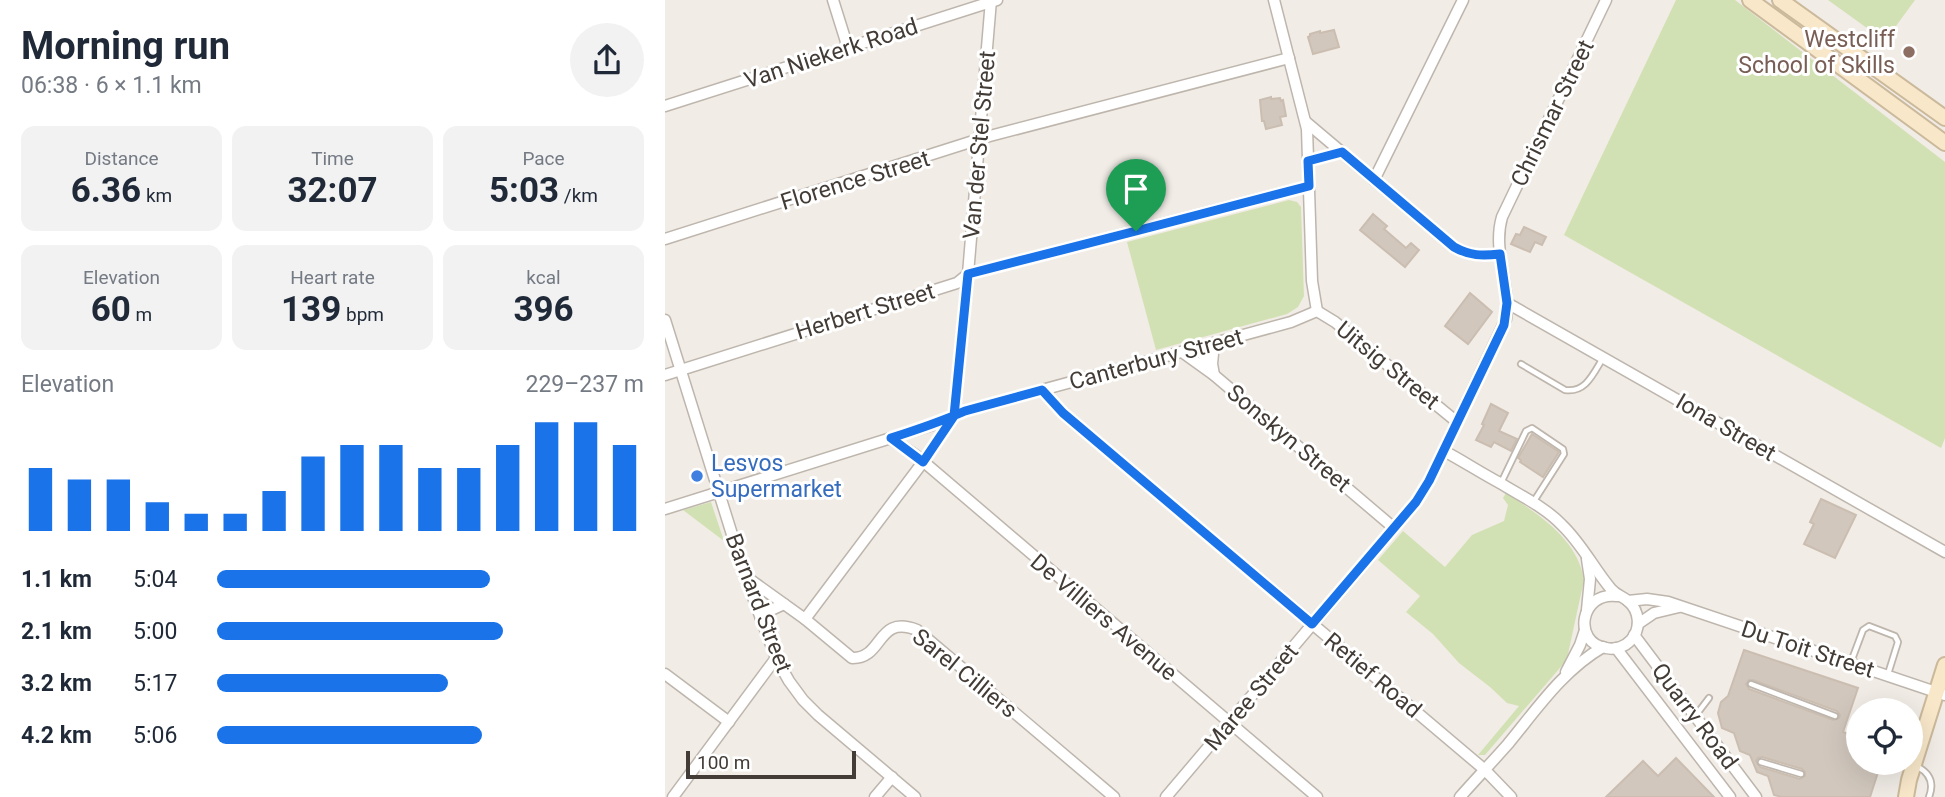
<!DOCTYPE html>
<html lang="en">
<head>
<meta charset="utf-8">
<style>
	body { margin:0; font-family:Roboto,sans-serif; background:#f2f2f3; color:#1f2937; height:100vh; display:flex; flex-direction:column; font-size:26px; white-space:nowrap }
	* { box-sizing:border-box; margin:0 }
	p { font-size:23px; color:#747a83 }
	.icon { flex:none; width:38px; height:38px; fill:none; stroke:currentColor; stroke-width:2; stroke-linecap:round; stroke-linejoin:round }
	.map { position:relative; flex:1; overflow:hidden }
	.panel { display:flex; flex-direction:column; background:#fff; width:665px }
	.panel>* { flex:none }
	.fabs { position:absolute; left:1181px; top:698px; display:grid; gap:14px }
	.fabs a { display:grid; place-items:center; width:77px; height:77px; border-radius:50%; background:#fff; box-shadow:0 7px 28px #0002; font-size:35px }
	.scale { position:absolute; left:21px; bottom:18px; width:170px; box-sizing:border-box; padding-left:7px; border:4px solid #433c36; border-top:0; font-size:19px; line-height:24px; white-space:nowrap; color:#433c36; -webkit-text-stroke:5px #fff; paint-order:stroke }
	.pin { position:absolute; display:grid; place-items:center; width:60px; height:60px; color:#fff; margin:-72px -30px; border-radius:50% 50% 50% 0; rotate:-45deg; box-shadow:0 0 7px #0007 }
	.pin .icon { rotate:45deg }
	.round { display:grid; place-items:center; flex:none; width:74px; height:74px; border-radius:37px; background:#f2f2f3 }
	.head { display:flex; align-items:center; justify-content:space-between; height:119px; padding:0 21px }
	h1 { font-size:38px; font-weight:700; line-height:52px }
	.figures { display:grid; grid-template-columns:repeat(3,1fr); gap:10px; height:119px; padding:7px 21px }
	.figures div { display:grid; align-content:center; border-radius:14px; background:#f2f2f3; text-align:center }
	.figures b { font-size:35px; font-weight:700 }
	.figures small { font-size:19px; font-weight:400 }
	.figures p { font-size:19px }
	.chart { height:196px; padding:14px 21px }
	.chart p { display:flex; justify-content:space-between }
	.chart svg { width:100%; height:126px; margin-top:7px; stroke:#1a73e8; stroke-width:6 }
	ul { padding:0 21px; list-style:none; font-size:23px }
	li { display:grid; grid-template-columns:112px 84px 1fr; align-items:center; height:52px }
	li i { height:18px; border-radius:9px; background:#1a73e8 }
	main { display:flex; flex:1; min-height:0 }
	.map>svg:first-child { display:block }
</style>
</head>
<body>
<main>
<section class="panel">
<div class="head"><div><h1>Morning run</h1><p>06:38 · 6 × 1.1 km</p></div><a class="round"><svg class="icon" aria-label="share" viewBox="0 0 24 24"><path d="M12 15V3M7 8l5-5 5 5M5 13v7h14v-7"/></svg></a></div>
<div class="figures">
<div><p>Distance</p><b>6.36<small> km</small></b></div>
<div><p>Time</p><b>32:07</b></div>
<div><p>Pace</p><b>5:03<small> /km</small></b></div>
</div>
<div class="figures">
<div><p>Elevation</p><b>60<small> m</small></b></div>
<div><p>Heart rate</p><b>139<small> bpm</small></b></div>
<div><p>kcal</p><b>396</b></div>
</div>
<div class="chart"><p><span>Elevation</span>229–237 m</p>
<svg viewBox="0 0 160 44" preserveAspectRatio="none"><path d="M5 44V22M15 44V26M25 44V26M35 44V34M45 44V38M55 44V38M65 44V30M75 44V18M85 44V14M95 44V14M105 44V22M115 44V22M125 44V14M135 44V6M145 44V6M155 44V14"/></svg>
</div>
<ul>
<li><b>1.1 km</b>5:04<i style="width:64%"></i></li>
<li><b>2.1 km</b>5:00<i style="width:67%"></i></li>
<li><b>3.2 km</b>5:17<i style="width:54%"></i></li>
<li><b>4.2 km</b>5:06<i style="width:62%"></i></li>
</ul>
</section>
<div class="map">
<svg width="1280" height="797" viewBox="0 0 1280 797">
	<rect width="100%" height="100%" fill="#f1ece6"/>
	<g fill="#d2e1b3">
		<polygon points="1011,0 1070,0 1280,162 1280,438 1276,448 899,235"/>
		<polygon points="1163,0 1250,0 1220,41"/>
		<polygon points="624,200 632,202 636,207 639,296 633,307 622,314 491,350 462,242"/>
		<path d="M841 493C873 514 913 539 919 580L903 654 900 662 820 755H813L854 706 842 703 825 687 794 663 768 634 741 612 755 596 713 560 738 531 780 567 807 535 839 521 843 505 838 498Z"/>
		<polygon points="46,502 59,541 18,510"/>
	</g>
	<g fill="#d1c7bd" stroke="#cbbeb1" stroke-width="2" fill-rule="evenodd">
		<polygon points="669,30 674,47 648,54 643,37 645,36 645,34 655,31 655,33"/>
		<polygon points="606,97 606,99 615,98 616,101 618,100 621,116 615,117 617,125 601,129 599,121 597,121 595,100"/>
		<polygon points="708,214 722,226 719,229 741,248 746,243 754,250 740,267 695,230"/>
		<polygon points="859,227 881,237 877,245 870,242 865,252 846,244 851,234 855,235"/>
		<polygon points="805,293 827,312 803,344 780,326"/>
		<polygon points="826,404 843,413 834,431 852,439 846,451 829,442 826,447 811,440 819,425 817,424"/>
		<polygon points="867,434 894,452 878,477 855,462 856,460 853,458"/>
		<polygon points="1156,499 1191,515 1170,558 1139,544 1149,524 1145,522"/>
		<path d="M1079 650 1193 688 1178 732 1194 737V763H1216L1205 797H1117L1109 795 1103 776 1092 772 1085 755 1075 751 1069 733 1057 728 1053 713 1056 702 1063 696ZM1084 680H1088L1172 711 1175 715 1174 718 1168 720 1084 689 1081 684ZM1097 757 1137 769 1140 772V776L1135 779 1095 767 1091 761 1093 758Z"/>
		<polygon points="1011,758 1049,797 941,797 978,761 993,776"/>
	</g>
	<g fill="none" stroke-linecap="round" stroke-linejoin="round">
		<defs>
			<g id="service">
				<path d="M856 364 900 390C921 393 928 374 938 358"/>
				<polyline points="836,483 861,431 867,428 898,449 899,454 869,501"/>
				<polyline points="1186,662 1198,630 1204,626 1230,636 1233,642 1223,674"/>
				<polyline points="1086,684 1170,716"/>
				<polyline points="1031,715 1044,698"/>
				<polyline points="1096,762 1136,774"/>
				<path d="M1253 767C1266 774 1269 784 1264 797"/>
			</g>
			<g id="minor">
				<polyline points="168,0 183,48"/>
				<polyline points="609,0 642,129 647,281 652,311"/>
				<polyline points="0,106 332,0"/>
				<path d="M641 122 789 247C805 256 817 256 835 254"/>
				<polyline points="643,161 677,152"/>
				<polyline points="709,180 798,0"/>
				<polyline points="0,239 321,137 624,58"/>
				<polyline points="842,303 1280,552"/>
				<polyline points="652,311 670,322 792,422"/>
				<polyline points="0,320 80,576 111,658 124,681 138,700 153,715 250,797"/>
				<polyline points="549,343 547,364 549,375"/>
				<polyline points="536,347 540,360 547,372"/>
				<polyline points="517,352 549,375 729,528"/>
				<polyline points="0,375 292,283 303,274 644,186"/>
				<polyline points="377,390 398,413 820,770 846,797"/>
				<polyline points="225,438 253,457 652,797"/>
				<path d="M779 451C798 461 816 473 835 483 856 496 880 507 897 525 917 544 929 569 946 589 951 595 957 596 963 601 975 611 976 629 966 640 960 647 950 650 941 648 907 643 915 591 952 596"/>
				<polyline points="0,509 277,422 300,411 626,322 652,311"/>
				<path d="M80 576 140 619 187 658C219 659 211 614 252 630L449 797"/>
				<polyline points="963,601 982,599 1003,602 1280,695"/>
				<polyline points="922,610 925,579 922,559"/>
				<polyline points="96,619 106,610 119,604"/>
				<polyline points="140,619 258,462 289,416 303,274 326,0"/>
				<polyline points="973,624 989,613 1014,607"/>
				<polyline points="969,635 1091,797"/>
				<polyline points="951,648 1065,797"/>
				<polyline points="901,672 915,645 920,630"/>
				<polyline points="0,674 64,722"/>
				<polyline points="8,797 111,658"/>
				<polyline points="210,797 227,777"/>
				<path d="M501 797 729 528 751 502 764 481 841 319C846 285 827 251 837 217L941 0"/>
				<path d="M795 797C811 779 827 762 843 744 871 710 898 670 938 647"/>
			</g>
			<g id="secondary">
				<polyline points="1085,0 1280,143"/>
				<polyline points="1115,0 1280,118"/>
				<polyline points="1241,797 1244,780 1280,665"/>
			</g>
		</defs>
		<use href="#service" stroke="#beb6ad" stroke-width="8"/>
		<use href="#minor" stroke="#beb6ad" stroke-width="13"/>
		<use href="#secondary" stroke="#cbb99b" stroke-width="18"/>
		<use href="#service" stroke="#fff" stroke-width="4.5"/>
		<use href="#minor" stroke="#fff" stroke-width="10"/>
		<use href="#secondary" stroke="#f8e7c9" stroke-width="14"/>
	</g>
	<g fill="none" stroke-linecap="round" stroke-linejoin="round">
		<defs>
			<path id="route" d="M471 231 303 274 289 416 258 462 226 438C251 430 275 422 300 411L377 390 398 413 647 624 751 502 764 481 839 325 842 303 835 254C817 256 805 256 789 247L677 152 643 161 644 186 471 231"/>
		</defs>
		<use href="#route" stroke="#fff" stroke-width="14"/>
		<use href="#route" stroke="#1a73e8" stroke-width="9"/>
	</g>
	<circle fill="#8d6e63" stroke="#fff" stroke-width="2.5" cx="1244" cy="52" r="7"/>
	<circle fill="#3f7fe0" stroke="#fff" stroke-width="2.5" cx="32" cy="476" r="7"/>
	<g text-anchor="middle" stroke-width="6" stroke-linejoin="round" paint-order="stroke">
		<g font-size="23" fill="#785e54" stroke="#fff" text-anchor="end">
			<text x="1230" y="47">Westcliff<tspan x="1230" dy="26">School of Skills</tspan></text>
		</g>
		<g font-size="23" fill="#433c36" stroke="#fff">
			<text transform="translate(166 53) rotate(-18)" y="8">Van Niekerk Road</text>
			<text transform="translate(887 113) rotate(-64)" y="8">Chrismar Street</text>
			<text transform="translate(314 145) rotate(-85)" y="8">Van der Stel Street</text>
			<text transform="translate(190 180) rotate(-17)" y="8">Florence Street</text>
			<text transform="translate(200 311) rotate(-17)" y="8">Herbert Street</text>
			<text transform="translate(491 359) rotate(-15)" y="8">Canterbury Street</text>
			<text transform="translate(723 365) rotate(39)" y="8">Uitsig Street</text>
			<text transform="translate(1061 427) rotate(30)" y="8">Iona Street</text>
			<text transform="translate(624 438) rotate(40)" y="8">Sonskyn Street</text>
			<text transform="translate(94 603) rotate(69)" y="8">Barnard Street</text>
			<text transform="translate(439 617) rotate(40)" y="8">De Villiers Avenue</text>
			<text transform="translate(1143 649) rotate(18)" y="8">Du Toit Street</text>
			<text transform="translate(300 673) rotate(39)" y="8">Sarel Cilliers</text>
			<text transform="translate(708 675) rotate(40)" y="8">Retief Road</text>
			<text transform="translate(586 697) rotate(-50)" y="8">Maree Street</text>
			<text transform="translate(1030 716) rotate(53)" y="8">Quarry Road</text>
		</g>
		<g font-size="23" fill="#366cbe" stroke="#fff" text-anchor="start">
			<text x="46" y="471">Lesvos<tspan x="46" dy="26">Supermarket</tspan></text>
		</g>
	</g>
</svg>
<div class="fabs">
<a><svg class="icon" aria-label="locate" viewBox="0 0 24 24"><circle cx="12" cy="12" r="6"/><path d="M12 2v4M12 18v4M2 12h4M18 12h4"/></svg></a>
</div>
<div class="scale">100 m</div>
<div class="pin" style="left:471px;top:231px;background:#1e9e55"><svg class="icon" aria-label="arrive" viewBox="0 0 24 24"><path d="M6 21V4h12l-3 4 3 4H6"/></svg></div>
</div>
</main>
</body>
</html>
